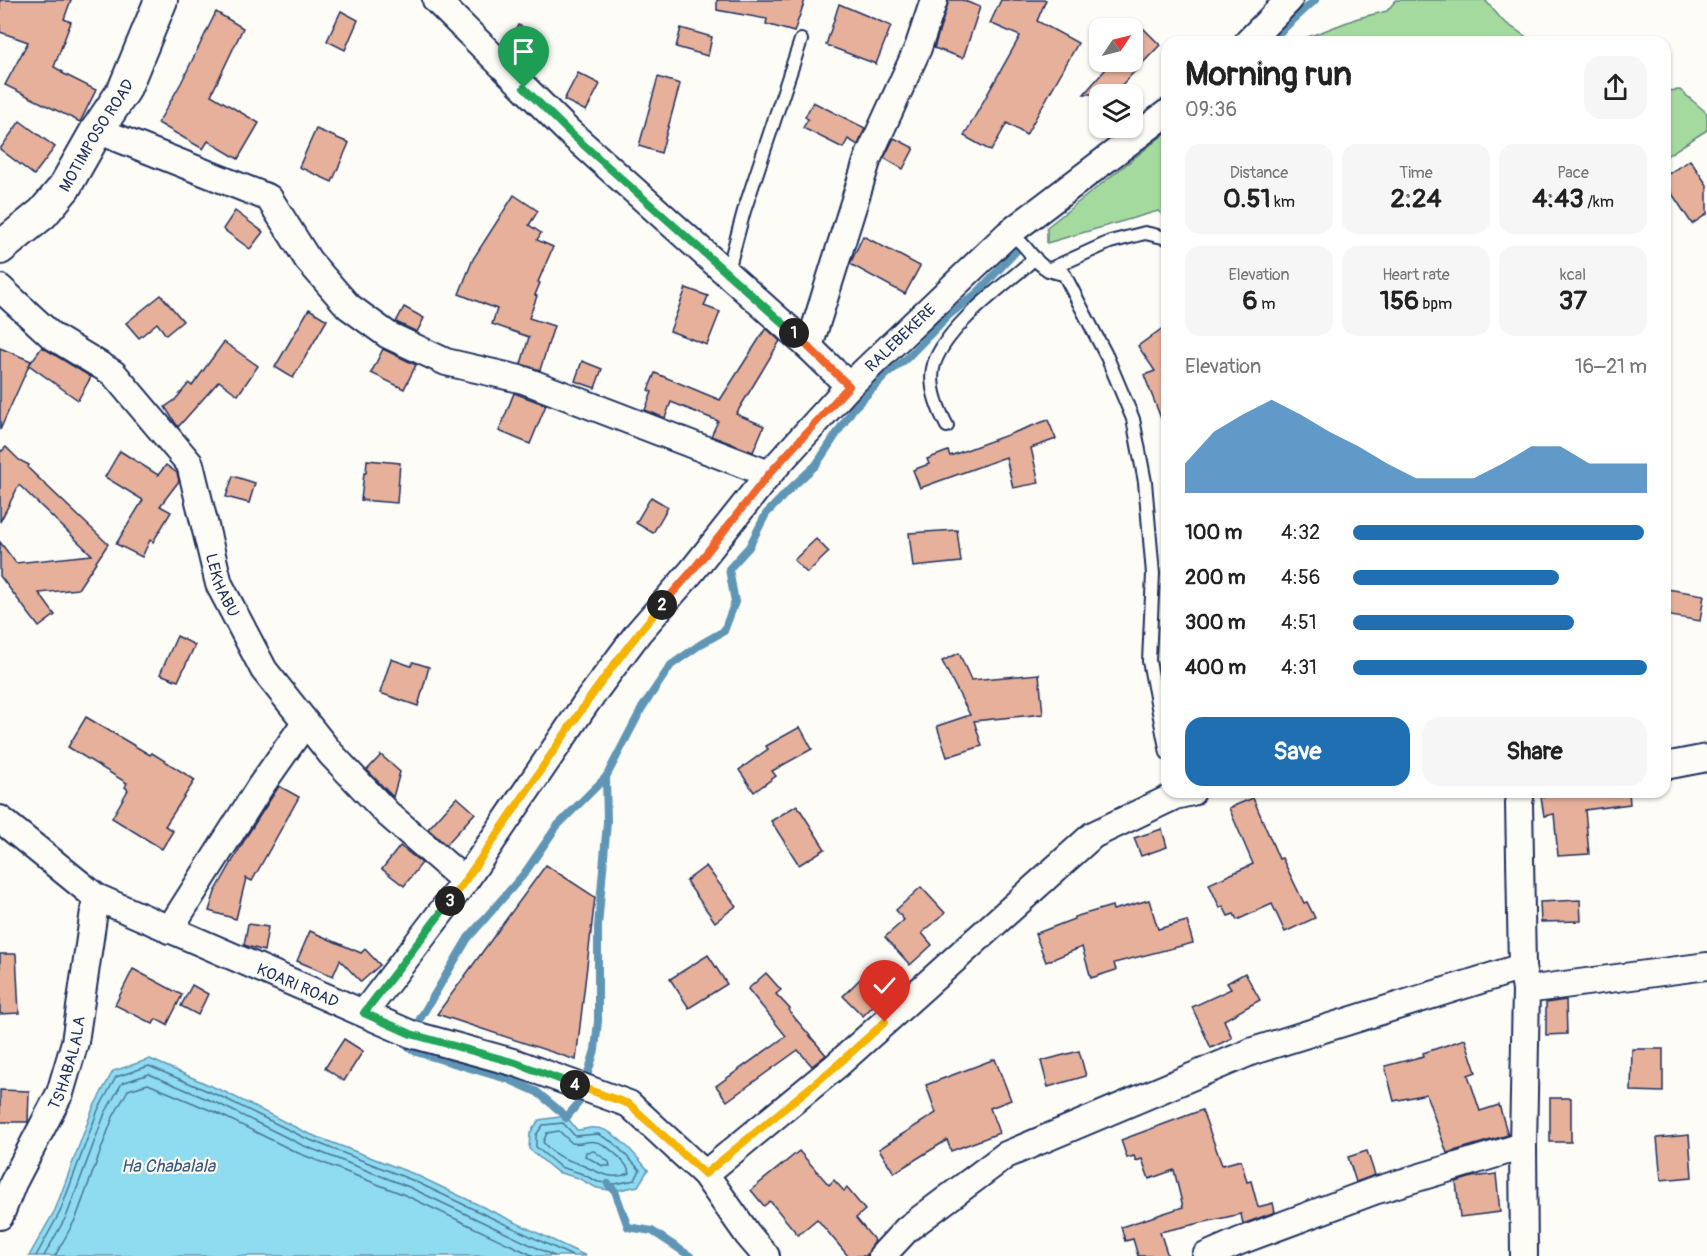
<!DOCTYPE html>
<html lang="en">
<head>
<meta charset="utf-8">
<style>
	body { margin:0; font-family:Pangolin,sans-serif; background:#f6f6f6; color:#222; height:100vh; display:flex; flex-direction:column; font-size:22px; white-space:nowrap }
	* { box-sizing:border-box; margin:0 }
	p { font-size:20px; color:#767676 }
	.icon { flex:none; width:33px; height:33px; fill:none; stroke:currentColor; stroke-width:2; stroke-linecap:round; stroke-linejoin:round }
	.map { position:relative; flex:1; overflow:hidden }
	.panel { position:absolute; left:1161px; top:36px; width:510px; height:762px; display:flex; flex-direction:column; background:#fff; border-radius:18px; box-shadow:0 2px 4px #0004 }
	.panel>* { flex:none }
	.needle { width:39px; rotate:55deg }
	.tools { position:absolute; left:1089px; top:18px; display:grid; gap:12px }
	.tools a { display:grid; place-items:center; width:54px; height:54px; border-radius:12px; background:#fff; box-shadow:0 2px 4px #0004; font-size:30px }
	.pin { position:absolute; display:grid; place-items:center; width:51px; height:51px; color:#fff; margin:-62px -26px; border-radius:50% 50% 50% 0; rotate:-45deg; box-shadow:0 0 6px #0007 }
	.pin .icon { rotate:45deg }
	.km { position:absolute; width:30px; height:30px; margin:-15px; border-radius:50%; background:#222; color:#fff; font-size:16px; line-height:30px; text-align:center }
	.round { display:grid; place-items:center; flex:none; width:63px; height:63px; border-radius:18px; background:#f6f6f6 }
	.overview { display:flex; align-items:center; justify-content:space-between; height:102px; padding:0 24px }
	h1 { font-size:33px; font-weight:700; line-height:45px }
	.figures { display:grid; grid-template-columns:repeat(3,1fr); gap:9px; height:102px; padding:6px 24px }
	.figures div { display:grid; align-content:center; border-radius:15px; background:#f6f6f6; text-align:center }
	.figures b { font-size:26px; font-weight:700 }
	.figures small { font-size:16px; font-weight:400 }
	.figures p { font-size:16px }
	.chart { height:168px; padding:12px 24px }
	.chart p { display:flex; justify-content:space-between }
	.chart svg { width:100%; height:108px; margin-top:6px; fill:#1f6fb2; opacity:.7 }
	.primary-button { display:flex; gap:12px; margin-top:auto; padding:12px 24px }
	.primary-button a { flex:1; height:69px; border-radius:18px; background:#1f6fb2; color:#fff; font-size:24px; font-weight:700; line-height:69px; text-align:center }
	.primary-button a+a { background:#f6f6f6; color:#222 }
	ul { padding:0 24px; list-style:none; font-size:20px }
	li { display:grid; grid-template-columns:96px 72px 1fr; align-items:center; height:45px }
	li i { height:15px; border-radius:8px; background:#1f6fb2 }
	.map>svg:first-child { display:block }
</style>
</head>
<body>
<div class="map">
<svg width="1707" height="1256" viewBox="0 0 1707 1256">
	<rect width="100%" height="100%" fill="#fdfcf7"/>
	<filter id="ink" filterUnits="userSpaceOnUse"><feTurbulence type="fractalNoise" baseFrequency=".0167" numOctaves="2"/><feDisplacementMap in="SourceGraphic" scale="12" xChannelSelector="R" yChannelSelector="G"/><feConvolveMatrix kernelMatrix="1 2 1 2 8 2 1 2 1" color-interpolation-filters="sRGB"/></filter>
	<g filter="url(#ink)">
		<g fill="#a4da9e" stroke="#60847e" stroke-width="1.5">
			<polygon points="1396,0 1485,0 1503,21 1534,42 1286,42 1308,37 1358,18 1387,11"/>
			<polygon points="1680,90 1707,113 1707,130 1665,157 1665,91"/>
			<polygon points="1167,132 1167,219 1158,211 1047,243 1047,227"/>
		</g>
		<g fill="#8fdbef" stroke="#6196b5" stroke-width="1.5">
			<polygon points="150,1059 227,1093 307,1133 414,1174 586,1256 29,1256 55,1210 93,1108 113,1071"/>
			<path d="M566 1116 577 1130C583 1130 590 1127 596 1128 614 1128 638 1158 648 1170L638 1186 615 1191 597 1188 578 1178 557 1172 529 1149 530 1133 539 1120Z"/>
		</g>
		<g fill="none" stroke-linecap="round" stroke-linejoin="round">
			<g stroke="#497498" stroke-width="1.5">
				<polygon points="563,1123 575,1136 598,1134 614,1143 640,1170 635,1180 615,1184 598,1182 580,1173 560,1167 536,1147 536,1135 543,1125"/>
				<path d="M559 1131 572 1143C580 1145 588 1140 596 1142 606 1143 628 1164 630 1173 613 1181 600 1173 584 1166 565 1158 557 1159 543 1142L547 1133Z"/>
				<polygon points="594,1151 609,1162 610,1166 603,1166 585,1156 586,1152"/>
				<polyline points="36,1256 60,1212 98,1110 116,1077 149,1066 224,1098 305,1138 412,1180 572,1256"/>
				<polyline points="44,1256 67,1215 105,1113 122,1083 149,1074 221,1105 302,1145 409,1187 554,1256"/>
				<polyline points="55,1256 76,1218 113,1117 128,1090 148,1084 217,1113 298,1153 405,1195 534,1256"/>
			</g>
			<g stroke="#6196b5" stroke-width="8">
				<polyline points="1269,42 1315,0"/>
				<polyline points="587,1076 595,1050 598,1021 598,927 607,822 606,777"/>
				<polyline points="566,1116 537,1092 510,1080 416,1052 407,1046 411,1034 468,938 524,874 557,826 606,777 642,708 671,665 701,644 724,631 735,602 729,569 749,547 766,514 791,488 816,465 853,409 886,375 906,359 948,316 978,292 1018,249"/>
				<polyline points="566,1118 580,1101"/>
				<polyline points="608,1184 615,1191 628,1227 652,1231 690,1256"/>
			</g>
		</g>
		<g fill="#e6b09b" stroke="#1b2f5e" stroke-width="1.5">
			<polygon points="0,0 71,0 64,19 71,22 54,67 63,72 62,73 96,90 80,122 5,85 28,42 0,32"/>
			<polygon points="717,0 805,0 794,32 766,24 767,19 717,10"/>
			<polygon points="949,0 962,0 980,7 963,58 934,48"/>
			<polygon points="1001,0 1046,0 1037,21 1078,43 1026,135 1007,123 991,151 964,136 1020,36 990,23"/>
			<polygon points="839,4 891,26 876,64 826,45"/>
			<polygon points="341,11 358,20 345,50 327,41"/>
			<polygon points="216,12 243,28 211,95 259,123 238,159 208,141 203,149 158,123 181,83"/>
			<polygon points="518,25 540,34 530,57 508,47"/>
			<polygon points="681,28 712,37 708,56 676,47"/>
			<polygon points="1143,28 1160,45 1113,94 1084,94 1112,62 1132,62 1132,39"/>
			<polygon points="578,73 600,84 586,111 564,100"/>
			<polygon points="658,77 680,84 661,153 639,146"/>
			<polygon points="813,102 865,128 858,145 848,139 843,148 803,128 808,119 805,117"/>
			<polygon points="20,121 55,147 34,175 0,149"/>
			<polygon points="316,129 349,143 332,182 299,167"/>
			<polygon points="894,138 914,148 903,169 884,158"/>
			<polygon points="1690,160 1707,185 1707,214 1692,224 1665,183 1665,176"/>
			<polygon points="514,195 538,211 529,225 541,233 537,240 553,247 538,282 540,283 535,295 537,296 529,318 554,326 540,370 521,364 529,337 492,324 497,309 459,294 473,259"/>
			<polygon points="235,211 263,232 250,249 223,229"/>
			<polygon points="863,236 920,266 905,294 850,264"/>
			<polygon points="686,288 708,296 704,306 720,312 707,345 670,331"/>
			<polygon points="161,295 183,321 166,335 157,323 139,338 126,323"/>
			<polygon points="404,307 424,318 417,332 396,322"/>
			<polygon points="309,309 327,320 293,378 275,367"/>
			<polygon points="1167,325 1167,431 1166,431 1144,375 1155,371 1138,346"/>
			<polygon points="766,328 780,341 736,414 764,426 753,452 711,436 718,421 671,402 665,418 645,410 652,392 648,390 655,373 720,400"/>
			<polygon points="224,342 258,366 238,395 219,381 178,427 165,407 175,400 189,383 192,386"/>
			<polygon points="42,347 91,377 78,400 29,365"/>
			<polygon points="0,348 31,361 0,430"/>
			<polygon points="383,349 416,365 404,389 371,373"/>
			<polygon points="582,361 602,369 595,388 575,381"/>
			<polygon points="514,393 546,405 530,444 499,431"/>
			<polygon points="1048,420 1056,439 1031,448 1039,483 1013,488 1006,457 920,488 913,470 929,464 927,459 948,451 950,456"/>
			<polygon points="6,447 19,460 29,465 28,468 108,544 78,589 39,593 55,615 39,627 0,576 0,542 16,563 92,555 19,485 0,522 0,450 2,451"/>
			<polygon points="120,451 158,475 166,465 177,473 179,481 160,506 171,512 153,542 150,540 142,557 116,544 143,500 105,477"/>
			<polygon points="367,460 400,463 397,503 361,500 364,473 366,473"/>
			<polygon points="233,476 255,483 249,503 226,497"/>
			<polygon points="651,497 668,507 653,533 636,523"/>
			<polygon points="957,530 961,562 913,567 909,533"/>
			<polygon points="816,539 829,552 807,573 794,560"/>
			<polygon points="1667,589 1704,595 1700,621 1665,615"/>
			<polygon points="177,636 195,645 178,681 160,674"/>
			<polygon points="959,653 971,680 1039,674 1043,714 974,721 982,746 947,757 937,726 970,715 942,661"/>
			<polygon points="391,659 411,666 413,662 429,667 418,706 380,693"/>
			<polygon points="86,717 150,755 152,753 195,780 165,826 173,831 162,849 112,818 128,790 125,787 127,783 68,747"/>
			<polygon points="800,727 812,749 772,771 776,776 754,792 739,770 768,749 766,746"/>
			<polygon points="381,755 400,772 393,797 367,770"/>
			<polygon points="279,786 299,797 252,881 246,878 236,919 209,911 215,892 248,834"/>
			<polygon points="1580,792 1629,792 1630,804 1585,810 1589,854 1558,856 1554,814 1544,816 1541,797"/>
			<polygon points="457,797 475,813 446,845 428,829"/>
			<polygon points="1253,798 1279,859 1282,858 1304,903 1307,902 1315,918 1285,932 1272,904 1237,920 1234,914 1228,916 1223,906 1220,908 1209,884 1253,864 1229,808"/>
			<polygon points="797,805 825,849 799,865 771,821"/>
			<polygon points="1162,829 1167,847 1141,856 1134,838"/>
			<polygon points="400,846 422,863 404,886 382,869"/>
			<polygon points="546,865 595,897 576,1060 437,1014"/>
			<polygon points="706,866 736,906 715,922 686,881"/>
			<polygon points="921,887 945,913 922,933 932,945 910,965 885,937 904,920 896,910"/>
			<polygon points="1149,900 1158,929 1187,921 1193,943 1114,963 1116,970 1091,978 1082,947 1046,962 1035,934 1074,919 1074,917 1112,906 1113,910"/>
			<polygon points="1580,900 1581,921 1541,922 1540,902"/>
			<polygon points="248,924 268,927 264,951 244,945"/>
			<polygon points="310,931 361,953 365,949 380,965 361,982 340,960 333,976 297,961"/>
			<polygon points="0,954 16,954 19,1013 0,1014"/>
			<polygon points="708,955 727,984 689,1008 670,979"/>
			<polygon points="133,969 182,995 167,1025 156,1019 153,1024 115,1005"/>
			<polygon points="867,972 887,992 863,1016 843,996"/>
			<polygon points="766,973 781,990 776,994 790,1009 789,1011 826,1055 812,1066 798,1050 727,1101 716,1086 786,1036 748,989"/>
			<polygon points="1245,973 1260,1000 1224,1020 1232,1038 1211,1048 1192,1007 1231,989 1227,983"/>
			<polygon points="192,985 208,994 198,1015 181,1006"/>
			<polygon points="1566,1000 1567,1034 1546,1035 1546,1003"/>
			<polygon points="344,1039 363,1051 344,1081 325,1068"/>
			<polygon points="1465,1039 1476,1072 1468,1075 1480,1111 1499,1105 1508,1135 1447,1153 1426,1094 1394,1101 1385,1066 1424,1056 1423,1053"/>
			<polygon points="1632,1049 1663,1049 1663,1092 1631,1091"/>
			<polygon points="1079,1051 1086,1076 1048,1087 1041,1061"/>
			<polygon points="995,1059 1011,1100 990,1108 999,1133 951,1151 947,1140 894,1173 879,1149 936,1113 926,1085"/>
			<polygon points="0,1090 29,1091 28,1122 0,1122"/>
			<rect x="1550" y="1098" width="21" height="44"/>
			<polygon points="1202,1110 1222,1165 1241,1160 1247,1182 1251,1181 1258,1207 1273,1203 1275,1212 1243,1224 1241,1214 1160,1232 1168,1256 1138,1256 1133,1239 1125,1241 1121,1227 1183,1207 1174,1170 1149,1179 1142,1159 1136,1161 1134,1156 1127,1158 1121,1140"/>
			<polygon points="1689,1135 1692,1177 1661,1180 1657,1138"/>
			<polygon points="799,1151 829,1185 834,1180 844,1191 847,1188 865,1210 856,1218 875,1241 866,1256 848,1256 817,1219 798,1235 770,1201 764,1206 751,1190"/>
			<polygon points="1367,1151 1375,1175 1356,1182 1348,1157"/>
			<polygon points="1496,1174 1500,1212 1460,1217 1456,1182 1472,1177"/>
		</g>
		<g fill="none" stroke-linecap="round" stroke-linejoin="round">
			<defs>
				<g id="service">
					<path d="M1008 234C1027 241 1031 262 1049 270 1053 272 1059 273 1064 274L1107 357 1133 419 1145 482 1153 574 1149 661 1167 753"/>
					<polyline points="1048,270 1110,242 1145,233 1167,238"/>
					<polyline points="727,274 744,211 801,40"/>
					<path d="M947 426C938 409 928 384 934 364 947 325 1004 286 1035 258"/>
				</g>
				<g id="minor">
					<path id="s1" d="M436 0 568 131 809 347 849 386 1008 234 1167 113"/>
					<polyline points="1248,42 1289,0"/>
					<polyline points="97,130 269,198 308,260 348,306 388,335 446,362 524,380 769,474"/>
					<path id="s2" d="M0 288 52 336 113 373 190 464 219 584 264 670 331 754 388 814 465 881"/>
					<polyline points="809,347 868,158 918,48 934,0"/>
					<polyline points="1665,766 1707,758"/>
					<polyline points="1521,792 1519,803 1522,967 1526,990 1523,1146 1524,1256"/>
					<path id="s3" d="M0 819 96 897 411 1034 516 1063 629 1104 705 1174 748 1235 766 1256"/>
					<polyline points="169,930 260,787 305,723"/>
					<polyline points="1526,990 1707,966"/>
					<polyline points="364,1013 465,881 586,703 638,633 692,571 769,474 849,386"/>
					<polyline points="705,1174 836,1066 1093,835 1175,796 1192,792"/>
					<path id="s4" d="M0 1216 13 1183 60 1093 75 1042 96 897"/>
					<polyline points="882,1256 907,1229 1006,1155 1253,1051 1522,967"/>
					<polyline points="1206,1256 1240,1241 1374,1191 1523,1146"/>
				</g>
				<g id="tertiary">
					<path id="s5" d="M0 248 43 213 64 188 97 130 124 90 161 0"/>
				</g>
			</defs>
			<use href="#service" stroke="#1b2f5e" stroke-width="16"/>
			<use href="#minor" stroke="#1b2f5e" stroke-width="30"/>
			<use href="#tertiary" stroke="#1b2f5e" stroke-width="36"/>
			<use href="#service" stroke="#fdfcf7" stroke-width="12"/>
			<use href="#minor" stroke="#fdfcf7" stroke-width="26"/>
			<use href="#tertiary" stroke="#fdfcf7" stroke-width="32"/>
		</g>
	</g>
	<g fill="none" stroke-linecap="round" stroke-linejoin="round" filter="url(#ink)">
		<defs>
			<polyline id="split-1" points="524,88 568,131 794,333"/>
			<polyline id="split-2" points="662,605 692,571 769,474 849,386 794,333"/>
			<path id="split-3" d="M450 901C523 804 582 697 662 605"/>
			<polyline id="split-4" points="450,901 364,1013 411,1034 516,1063 575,1085"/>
			<polyline id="split-5" points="575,1085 629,1104 705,1174 836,1066 885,1022"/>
		</defs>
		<use href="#split-1" stroke="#fff" stroke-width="12"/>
		<use href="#split-2" stroke="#fff" stroke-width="12"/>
		<use href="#split-3" stroke="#fff" stroke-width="12"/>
		<use href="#split-4" stroke="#fff" stroke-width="12"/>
		<use href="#split-5" stroke="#fff" stroke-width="12"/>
		<use href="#split-1" stroke="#22a559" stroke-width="8"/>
		<use href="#split-2" stroke="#f0652b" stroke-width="8"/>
		<use href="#split-3" stroke="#f5b400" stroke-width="8"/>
		<use href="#split-4" stroke="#22a559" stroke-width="8"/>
		<use href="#split-5" stroke="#f5b400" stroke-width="8"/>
	</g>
	<g text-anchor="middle" stroke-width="4.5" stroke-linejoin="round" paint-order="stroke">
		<g font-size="16" fill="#1b2f5e" stroke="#fdfcf7">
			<text dy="6" stroke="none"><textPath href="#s5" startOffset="150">MOTIMPOSO ROAD</textPath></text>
			<text dy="6" stroke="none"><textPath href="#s1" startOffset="636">RALEBEKERE</textPath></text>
			<text dy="6" stroke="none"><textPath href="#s2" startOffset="387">LEKHABU</textPath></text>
			<text dy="6" stroke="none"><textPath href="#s3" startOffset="344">KOARI ROAD</textPath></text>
			<text dy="6" stroke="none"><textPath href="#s4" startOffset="168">TSHABALALA</textPath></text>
		</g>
		<g font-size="18" font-style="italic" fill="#385a82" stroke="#fdfcf7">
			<text x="168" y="1172">Ha Chabalala</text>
		</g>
	</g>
</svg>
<div class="tools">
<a><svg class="needle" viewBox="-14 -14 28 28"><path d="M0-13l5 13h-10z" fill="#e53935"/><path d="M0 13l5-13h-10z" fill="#767676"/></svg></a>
<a><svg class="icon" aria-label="layers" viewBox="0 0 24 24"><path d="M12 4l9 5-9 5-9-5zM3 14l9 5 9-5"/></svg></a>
</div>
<div class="pin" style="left:524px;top:88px;background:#1e9e55"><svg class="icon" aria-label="arrive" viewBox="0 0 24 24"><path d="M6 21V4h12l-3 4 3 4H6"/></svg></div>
<div class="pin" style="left:885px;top:1022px;background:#d93025"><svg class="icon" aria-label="check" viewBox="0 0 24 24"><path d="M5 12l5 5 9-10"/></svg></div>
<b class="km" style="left:794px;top:333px">1</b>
<b class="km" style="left:662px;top:605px">2</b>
<b class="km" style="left:450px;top:901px">3</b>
<b class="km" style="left:575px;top:1085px">4</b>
<section class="panel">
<div class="overview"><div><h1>Morning run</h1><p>09:36</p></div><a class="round"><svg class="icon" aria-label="share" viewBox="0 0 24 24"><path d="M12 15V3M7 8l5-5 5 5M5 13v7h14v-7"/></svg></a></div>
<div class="figures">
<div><p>Distance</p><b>0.51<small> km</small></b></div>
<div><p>Time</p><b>2:24</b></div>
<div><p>Pace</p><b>4:43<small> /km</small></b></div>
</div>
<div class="figures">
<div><p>Elevation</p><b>6<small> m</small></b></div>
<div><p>Heart rate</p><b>156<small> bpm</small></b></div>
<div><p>kcal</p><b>37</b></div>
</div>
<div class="chart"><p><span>Elevation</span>16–21 m</p>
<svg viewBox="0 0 160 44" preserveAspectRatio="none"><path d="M0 44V32L10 19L20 12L30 6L40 12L50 19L60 25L70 32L80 38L90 38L100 38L110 32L120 25L130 25L140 32L150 32L160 32V44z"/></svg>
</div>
<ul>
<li><b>100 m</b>4:32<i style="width:99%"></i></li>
<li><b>200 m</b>4:56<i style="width:70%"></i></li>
<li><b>300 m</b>4:51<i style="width:75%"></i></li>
<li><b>400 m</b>4:31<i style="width:100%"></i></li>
</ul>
<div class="primary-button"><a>Save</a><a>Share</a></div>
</section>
</div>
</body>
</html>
